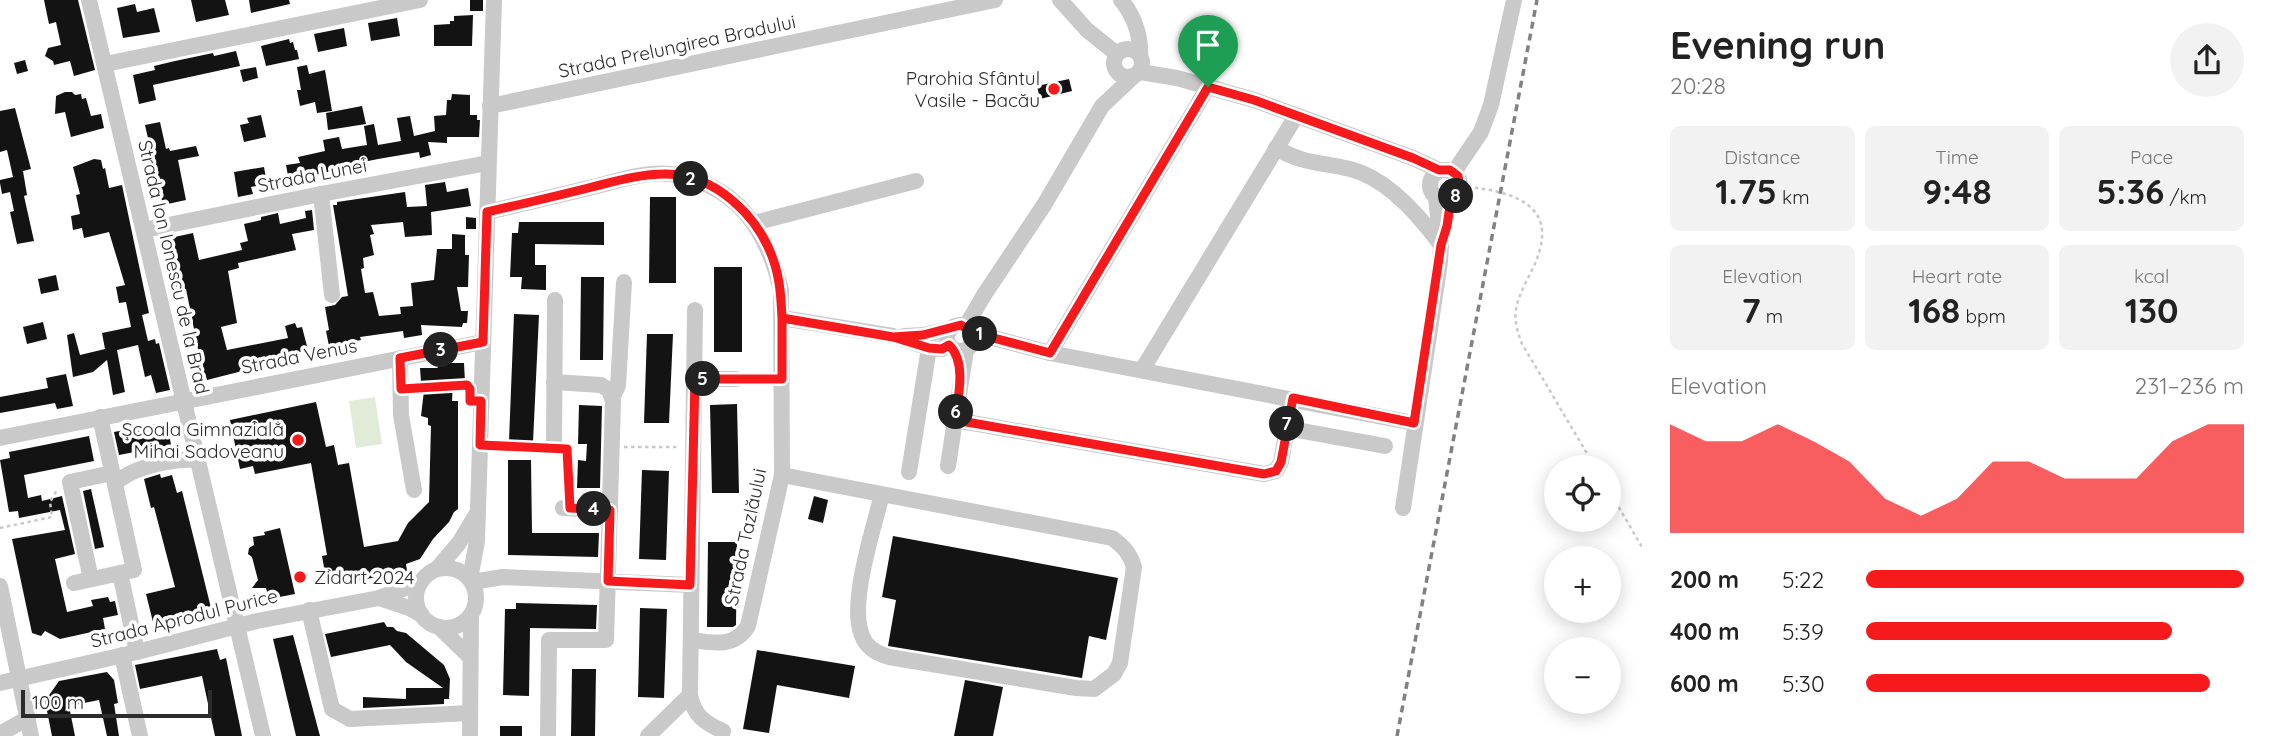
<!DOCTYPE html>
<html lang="en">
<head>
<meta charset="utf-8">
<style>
	body { margin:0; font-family:Quicksand,sans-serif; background:#f2f2f2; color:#222; height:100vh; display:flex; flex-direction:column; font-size:26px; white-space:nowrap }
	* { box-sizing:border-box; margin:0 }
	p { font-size:23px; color:#767676 }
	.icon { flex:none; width:38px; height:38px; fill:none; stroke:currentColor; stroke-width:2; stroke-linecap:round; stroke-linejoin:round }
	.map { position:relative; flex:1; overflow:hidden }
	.details { display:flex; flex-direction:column; background:#fff; width:630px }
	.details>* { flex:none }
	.controls { position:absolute; left:1544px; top:455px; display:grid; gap:14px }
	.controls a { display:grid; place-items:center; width:77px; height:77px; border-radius:50%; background:#fff; box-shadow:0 4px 18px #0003; font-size:35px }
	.scale { position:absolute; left:21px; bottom:18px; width:191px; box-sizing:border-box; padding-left:7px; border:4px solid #2c2c2c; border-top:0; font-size:19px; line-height:24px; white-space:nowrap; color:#2c2c2c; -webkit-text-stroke:5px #fff; paint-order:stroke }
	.pin { position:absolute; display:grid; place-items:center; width:60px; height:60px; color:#fff; margin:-72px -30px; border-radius:50% 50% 50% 0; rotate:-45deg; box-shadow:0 0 7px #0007 }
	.pin .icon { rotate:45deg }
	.km { position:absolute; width:35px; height:35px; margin:-18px; border-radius:50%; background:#222; color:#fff; font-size:19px; line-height:35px; text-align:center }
	.round { display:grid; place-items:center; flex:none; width:74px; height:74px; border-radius:37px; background:#f2f2f2 }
	.headline { display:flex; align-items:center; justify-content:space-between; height:119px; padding:0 28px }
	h1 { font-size:38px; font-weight:800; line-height:52px }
	.metrics { display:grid; grid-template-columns:repeat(3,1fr); gap:10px; height:119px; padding:7px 28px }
	.metrics div { display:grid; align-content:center; border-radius:10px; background:#f2f2f2; text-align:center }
	.metrics b { font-size:35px; font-weight:800 }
	.metrics small { font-size:19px; font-weight:400 }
	.metrics p { font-size:19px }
	.chart { height:196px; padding:14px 28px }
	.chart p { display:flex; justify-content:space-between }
	.chart svg { width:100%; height:126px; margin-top:7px; fill:#f61a1d; opacity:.7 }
	ul { padding:0 28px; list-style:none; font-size:23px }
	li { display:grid; grid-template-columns:112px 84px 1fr; align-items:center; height:52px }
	li i { height:18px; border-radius:9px; background:#f61a1d }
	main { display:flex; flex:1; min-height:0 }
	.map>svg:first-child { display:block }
</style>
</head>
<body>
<main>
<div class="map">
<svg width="1642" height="736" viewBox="0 0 1642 736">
	<rect width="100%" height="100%" fill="#fff"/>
	<polygon fill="#e1ebd7" points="375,397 382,444 356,448 349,401"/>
	<g fill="#131313">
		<polygon points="44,0 78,0 95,70 74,76 70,61 54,65 53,61 45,56 48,48 61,45 56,22 49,24"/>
		<polygon points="191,0 225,0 229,15 196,22"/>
		<polygon points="249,0 289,0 290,4 251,13"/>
		<rect x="470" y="0" width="13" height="11"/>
		<polygon points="135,4 137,12 154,8 160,32 123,38 117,8"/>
		<polygon points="473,15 472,46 434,46 434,25 450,24 450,21 454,21 454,16"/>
		<polygon points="397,18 400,36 371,41 368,23"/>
		<polygon points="344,28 347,46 318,52 314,34"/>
		<polygon points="289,39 290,43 293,42 295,50 297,50 299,59 266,66 261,46"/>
		<polygon points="236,51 240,66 153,85 156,100 139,104 133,75 155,70 154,66 175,61 213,53 214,56"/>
		<polygon points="25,60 28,71 17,74 14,63"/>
		<polygon points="307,65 309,74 325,70 332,111 317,113 315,102 300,106 297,90 301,90 297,67"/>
		<polygon points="256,67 258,78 243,82 240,70"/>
		<polygon points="1069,79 1072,91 1040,99 1037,86"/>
		<polygon points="65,92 72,92 75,95 81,94 82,99 86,98 91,116 101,114 104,128 71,137 65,112 55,114 56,96"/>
		<polygon points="452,94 470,95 470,115 477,115 477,120 480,120 479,137 447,137 447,143 428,142 431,155 420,158 419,152 378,159 349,165 351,173 333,177 332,171 289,181 286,165 300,163 298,157 325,151 323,140 339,137 342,149 367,145 364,126 374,124 378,145 401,141 397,118 410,116 414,136 435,131 434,116 446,115 447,100 451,100"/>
		<polygon points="362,106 366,124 328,130 326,113"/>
		<polygon points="15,108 31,169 23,171 27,195 24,196 34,241 17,244 10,212 14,211 10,192 2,194 0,183 0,180 13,177 7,150 0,152 0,111"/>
		<polygon points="261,115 266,137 244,142 240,125 249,123 247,118"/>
		<polygon points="160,122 166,149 169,148 170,151 196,146 199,156 178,160 186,200 163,205 145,125"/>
		<polygon points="94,159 101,160 103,169 105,168 109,188 122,185 149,313 142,315 148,341 155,339 156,344 159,343 170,390 156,393 151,375 145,377 138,345 117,350 125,392 113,395 107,360 93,372 73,377 67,335 74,333 80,355 105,349 102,333 131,327 126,302 119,303 116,287 125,285 109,232 84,238 82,228 73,230 71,216 80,214 76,195 80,194 73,167"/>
		<polygon points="264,167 267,184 251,187 253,194 238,197 234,172"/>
		<polygon points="445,182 447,192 468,188 471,206 431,212 432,235 405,237 403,222 371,225 374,234 370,235 374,255 363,258 364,268 361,269 365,293 373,292 379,316 401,314 400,307 413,306 411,283 434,280 437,249 452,249 452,234 465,235 465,255 469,255 468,287 457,287 461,311 468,311 467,323 463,323 462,327 421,325 422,335 404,338 403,331 360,337 361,340 329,346 326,331 329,330 325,307 335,305 342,297 348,296 333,205 337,205 337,202 405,192 407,207 427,206 425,185"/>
		<polygon points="650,197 676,197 676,283 649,283"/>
		<polygon points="312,210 314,230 292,234 296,250 238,263 239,268 228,271 237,323 221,327 227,350 288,338 285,326 295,323 297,328 302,327 308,350 265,360 266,365 207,380 205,373 203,374 186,289 175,291 172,279 181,277 170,238 193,233 199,260 242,250 240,243 248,241 244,224 261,220 261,217 278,213 280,224 306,218 305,211"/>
		<polygon points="466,217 476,218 476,229 466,229"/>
		<polygon points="519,222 604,222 604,245 535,244 535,265 546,265 546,290 521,289 522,277 510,277 512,233 518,233"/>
		<rect x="714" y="267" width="28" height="85"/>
		<polygon points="56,275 59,290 41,294 38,279"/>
		<polygon points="581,277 604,277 603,360 580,360"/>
		<polygon points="514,314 539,315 533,442 509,441"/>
		<polygon points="43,322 47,339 27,344 23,327"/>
		<polygon points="647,334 673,334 669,423 644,423"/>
		<polygon points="443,363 464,363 465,382 453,382 452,401 458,401 458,509 454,512 449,522 433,539 420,559 406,564 407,571 331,586 327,584 322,556 327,555 311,463 255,474 253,466 240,469 230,420 316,402 326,447 334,445 338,465 349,463 364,547 398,541 408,523 429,502 431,426 428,425 428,418 421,416 425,382 421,382 420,368 437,368"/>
		<polygon points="66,374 73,406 57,409 55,403 0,413 0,397 48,388 46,378"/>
		<polygon points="737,404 739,493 712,493 710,405"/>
		<polygon points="579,405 602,406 600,488 577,488 578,460 586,461 587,444 578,444"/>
		<polygon points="167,422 171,445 119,455 114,432"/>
		<polygon points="89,436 94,461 24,475 28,498 41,495 42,501 62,496 75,554 55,559 67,612 93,606 91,600 108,597 110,602 115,601 118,615 103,618 105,629 60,639 45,631 41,636 32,633 12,539 65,530 60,510 19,518 18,511 9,512 0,460 10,458 9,452"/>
		<polygon points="508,460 531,460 532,533 599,533 598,557 508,555"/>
		<polygon points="642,470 669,471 666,560 639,559"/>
		<polygon points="160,474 161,478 172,475 177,493 182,491 213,616 161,629 160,622 153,622 146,594 175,587 154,507 151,508 144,479"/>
		<polygon points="91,489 104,547 95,549 83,491"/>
		<polygon points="814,496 828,500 823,523 808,519"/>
		<polygon points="280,528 295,594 269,599 266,588 252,588 258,580 252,557 248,554 249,548 254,545 253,537 265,535 264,532"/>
		<polygon points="893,536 1118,578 1106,640 1089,636 1082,678 888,646 896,600 882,597"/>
		<polygon points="708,542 737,542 736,625 733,627 707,627"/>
		<polygon points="516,603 597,605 596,629 530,628 529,696 503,695 505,609 516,609"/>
		<polygon points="640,608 667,609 664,698 638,697"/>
		<polygon points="384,622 387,627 393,627 397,631 406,633 444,665 450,679 449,699 444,699 444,704 363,708 363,697 406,699 406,688 443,688 406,662 390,645 331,657 325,634"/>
		<polygon points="293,635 320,736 296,736 273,639"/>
		<polygon points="217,649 220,660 226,658 242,736 215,736 202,676 140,689 135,665"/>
		<polygon points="757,650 855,666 849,698 777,685 769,733 743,729"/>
		<polygon points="572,669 596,669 595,736 571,736"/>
		<polygon points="107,672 114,680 118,703 114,704 119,736 107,736 99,700 69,706 75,736 52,736 45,701 59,681"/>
		<polygon points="965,680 1003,687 993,736 954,736"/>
		<rect x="500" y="726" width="22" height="10"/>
	</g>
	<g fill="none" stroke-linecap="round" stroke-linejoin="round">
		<g stroke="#c9c9c9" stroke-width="2.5" stroke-dasharray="3.5 3.5" stroke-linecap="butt">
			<path d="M1461 186C1497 190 1554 197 1540 249 1535 270 1519 289 1516 310 1514 321 1518 332 1521 342L1595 467"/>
			<polyline points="750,379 768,379"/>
			<polyline points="414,389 467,385"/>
			<polyline points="494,446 540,447"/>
			<polyline points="624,447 680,447"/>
			<polyline points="568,452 570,495"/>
			<polyline points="1608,489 1642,547"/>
			<polyline points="0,528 52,517 50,502 57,490"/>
		</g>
		<g stroke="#c9c9c9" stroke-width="16">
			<polyline points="89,0 263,736"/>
			<polyline points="1060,0 1087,30 1117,54"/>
			<path d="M1121 0C1133 14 1141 35 1140 54"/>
			<circle cx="1128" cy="63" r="14"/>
			<polyline points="105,64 420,0"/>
			<polyline points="1140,72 1177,78 1254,100 1413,158 1439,170"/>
			<polyline points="490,106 995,0"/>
			<path d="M1276 148C1303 164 1321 162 1350 169 1387 178 1419 215 1441 245"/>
			<circle cx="1445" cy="185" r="15"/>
			<polyline points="1454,172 1481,132 1491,105 1514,0"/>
			<polyline points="321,194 332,295"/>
			<path d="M487 212C523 204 560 195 597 186 620 180 647 171 671 174 737 184 767 230 781 290L782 475 748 626C735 648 713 643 691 640"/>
			<polyline points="754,223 916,181"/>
			<polyline points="144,230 321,194 488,163"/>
			<path d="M695 310 690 695C694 716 705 723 723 731"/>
			<polyline points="782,318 893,336 929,348 942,349 949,345"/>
			<circle cx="960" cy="338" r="13"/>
			<polyline points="966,326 984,295 1044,205 1102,106 1135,75"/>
			<polyline points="971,332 1050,353 1414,423"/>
			<polyline points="904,336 923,335 950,329"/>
			<polyline points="966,350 955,420 1264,474 1276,471 1281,462 1292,399"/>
			<polyline points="1050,353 1208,87"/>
			<polyline points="400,358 401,415 414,490"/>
			<polyline points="1142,370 1296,116"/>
			<polyline points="695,379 736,379"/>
			<polyline points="612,398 618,386 624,282"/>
			<polyline points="1286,428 1385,446"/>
			<polyline points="0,438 483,342"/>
			<polyline points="554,447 555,300"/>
			<polyline points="948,466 955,420"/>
			<polyline points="909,472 929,348"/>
			<path d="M782 475 1112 538C1123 546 1130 553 1134 567L1120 663 1114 674 1094 689 1076 688 889 657C880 654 872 651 866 643 844 614 874 529 882 494"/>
			<path d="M115 484C131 467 175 458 198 460"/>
			<polyline points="563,508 610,510"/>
			<polyline points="1403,508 1440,262 1441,245 1436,197"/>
			<circle cx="446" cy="598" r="30"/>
			<polyline points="437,569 459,543 477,513"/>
			<polyline points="120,573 137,652"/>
			<polyline points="91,579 70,482 112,473"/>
			<polyline points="470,579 477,541 494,0"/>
			<polyline points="472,582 503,577 690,585"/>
			<polyline points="74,583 134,570 100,417"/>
			<polyline points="0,586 31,736"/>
			<polyline points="379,598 409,608 422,615"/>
			<polyline points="309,610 332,709 350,719 470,713"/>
			<polyline points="439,627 469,656"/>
			<polyline points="122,655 140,736"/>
			<polyline points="0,683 137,652 257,621 379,598 421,582"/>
			<polyline points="0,734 28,718"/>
			<polyline points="470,736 471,615"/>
			<polyline points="548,736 549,640 606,640 613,401 609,390 601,385 554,382"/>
			<polyline points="648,736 690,695"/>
		</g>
		<polyline stroke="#818181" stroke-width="3.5" stroke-dasharray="7 5" stroke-linecap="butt" points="1397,736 1537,0"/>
	</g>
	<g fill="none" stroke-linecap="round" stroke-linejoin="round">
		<defs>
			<path id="route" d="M1208 87 1050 353 971 332 961 325 923 335 893 337 782 318C781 298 780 278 773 259 758 216 715 174 666 174 640 174 616 181 592 187 557 196 522 204 487 212L483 342 400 358 401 389 467 385 470 389V401H481L480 445 567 449 570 508 610 510 608 581 690 585 695 379H782V318L893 337 929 348 942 349 949 345C967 362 958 398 955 420L1264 474 1276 471 1281 462 1293 398 1414 423 1441 245 1447 226 1451 199 1460 189 1458 176 1450 170H1439L1413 158 1254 100 1208 87"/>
		</defs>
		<use href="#route" stroke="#fff" stroke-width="14"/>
		<use href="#route" stroke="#f61a1d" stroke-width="9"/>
	</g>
	<g fill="#f61a1d" stroke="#fff" stroke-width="2.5">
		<circle cx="1054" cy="89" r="7"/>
		<circle cx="298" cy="440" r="7"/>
		<circle cx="300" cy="577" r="7"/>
	</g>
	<g text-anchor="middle" stroke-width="7" stroke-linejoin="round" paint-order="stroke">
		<g font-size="19" fill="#2c2c2c" stroke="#fff">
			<text transform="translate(677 46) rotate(-12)" y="7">Strada Prelungirea Bradului</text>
			<text transform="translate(312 175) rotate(-11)" y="7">Strada Lunei</text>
			<text transform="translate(174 267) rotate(77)" y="7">Strada Ion Ionescu de la Brad</text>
			<text transform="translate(299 356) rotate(-11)" y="7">Strada Venus</text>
			<text transform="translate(745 537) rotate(-78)" y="7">Strada Tazlăului</text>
			<text transform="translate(184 618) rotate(-14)" y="7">Strada Aprodul Purice</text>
		</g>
		<g font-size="19" fill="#2c2c2c" stroke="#fff" text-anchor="end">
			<text x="1040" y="85">Parohia Sfântul<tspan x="1040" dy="22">Vasile - Bacău</tspan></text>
			<text x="284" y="436">Școala Gimnazială<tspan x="284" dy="22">Mihai Sadoveanu</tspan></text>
			<text x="314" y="584" text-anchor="start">Zidart 2024</text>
		</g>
	</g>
</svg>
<div class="controls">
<a><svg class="icon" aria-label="locate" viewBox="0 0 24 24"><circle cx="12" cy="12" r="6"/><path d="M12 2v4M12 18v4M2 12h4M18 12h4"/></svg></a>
<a>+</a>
<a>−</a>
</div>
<div class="scale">100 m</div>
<div class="pin" style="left:1208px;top:87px;background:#1e9e55"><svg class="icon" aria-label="arrive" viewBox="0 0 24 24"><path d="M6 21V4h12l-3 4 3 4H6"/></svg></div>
<b class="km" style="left:980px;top:334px">1</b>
<b class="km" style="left:691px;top:179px">2</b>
<b class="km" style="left:441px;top:350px">3</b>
<b class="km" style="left:594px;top:509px">4</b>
<b class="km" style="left:703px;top:379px">5</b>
<b class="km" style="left:956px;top:412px">6</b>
<b class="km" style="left:1287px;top:424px">7</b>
<b class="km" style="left:1456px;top:196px">8</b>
</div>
<section class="details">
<div class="headline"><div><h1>Evening run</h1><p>20:28</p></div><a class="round"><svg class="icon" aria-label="share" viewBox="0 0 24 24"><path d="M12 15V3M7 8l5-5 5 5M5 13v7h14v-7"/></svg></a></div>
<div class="metrics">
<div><p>Distance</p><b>1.75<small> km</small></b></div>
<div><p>Time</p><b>9:48</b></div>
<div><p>Pace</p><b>5:36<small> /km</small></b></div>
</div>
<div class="metrics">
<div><p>Elevation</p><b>7<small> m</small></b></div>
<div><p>Heart rate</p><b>168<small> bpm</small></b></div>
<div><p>kcal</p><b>130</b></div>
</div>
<div class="chart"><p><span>Elevation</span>231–236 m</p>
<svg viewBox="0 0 160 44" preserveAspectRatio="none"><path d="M0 44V6L10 12L20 12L30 6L40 12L50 19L60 32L70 38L80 32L90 19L100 19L110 25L120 25L130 25L140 12L150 6L160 6V44z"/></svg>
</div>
<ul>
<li><b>200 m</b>5:22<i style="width:100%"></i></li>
<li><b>400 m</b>5:39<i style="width:81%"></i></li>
<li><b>600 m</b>5:30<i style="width:91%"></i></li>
</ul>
</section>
</main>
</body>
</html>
